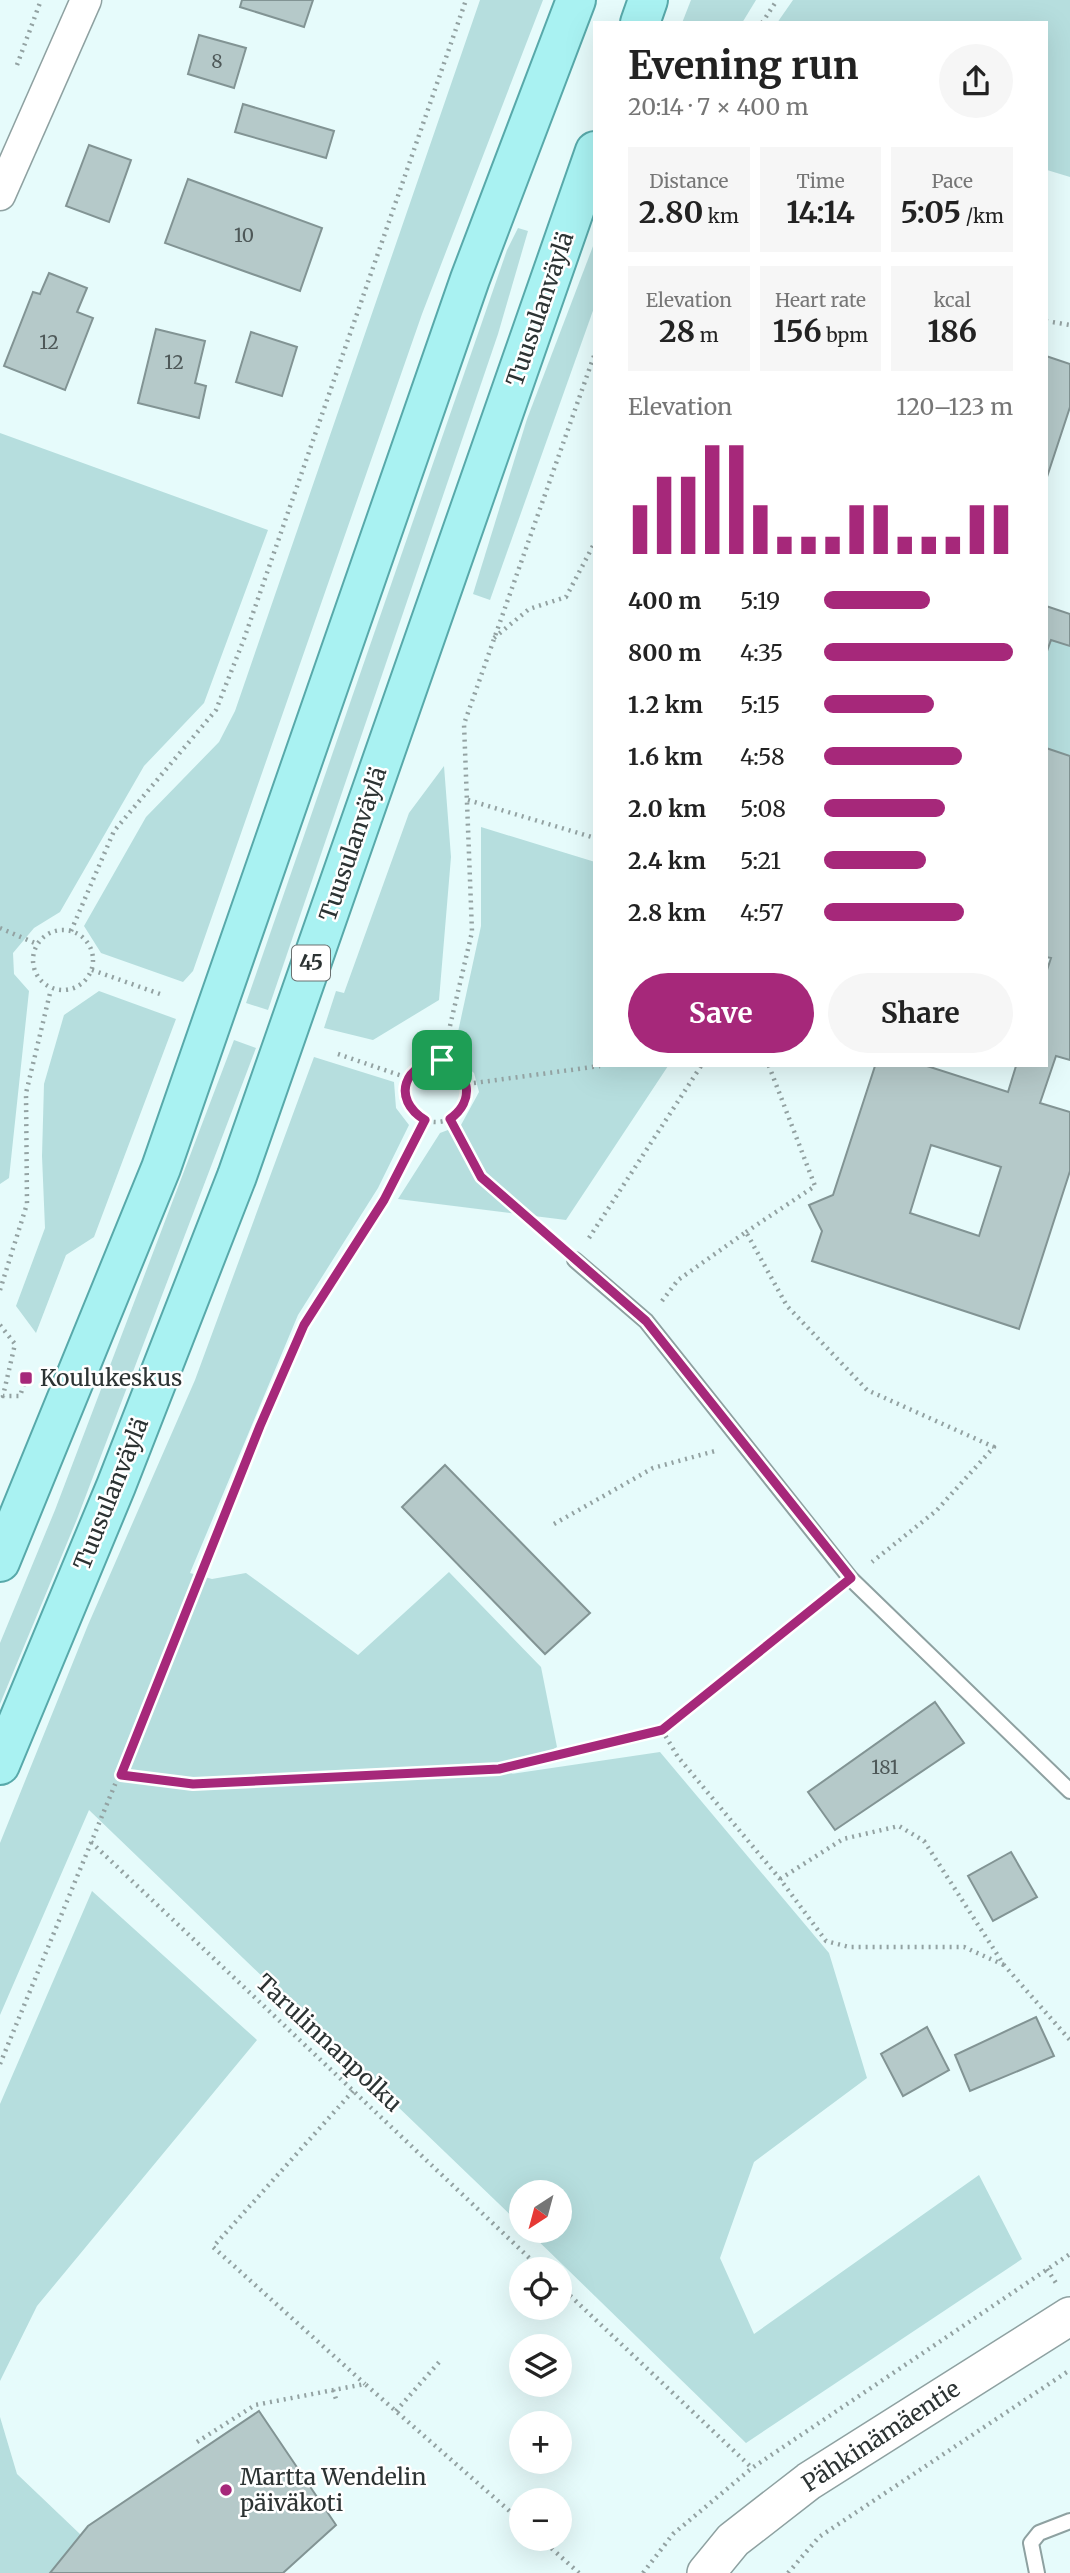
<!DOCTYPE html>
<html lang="en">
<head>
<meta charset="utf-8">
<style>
	body { margin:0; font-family:Merriweather,serif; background:#f6f6f6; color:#222; height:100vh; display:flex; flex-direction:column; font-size:26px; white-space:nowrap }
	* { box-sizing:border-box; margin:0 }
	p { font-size:23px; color:#767676 }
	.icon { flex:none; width:38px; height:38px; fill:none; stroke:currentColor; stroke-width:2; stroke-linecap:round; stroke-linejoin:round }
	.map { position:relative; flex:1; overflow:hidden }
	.drawer { position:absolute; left:593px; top:21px; width:455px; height:1046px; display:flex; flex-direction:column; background:#fff; border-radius:0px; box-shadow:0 7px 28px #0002 }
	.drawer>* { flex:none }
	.needle { width:46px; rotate:216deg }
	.tools { position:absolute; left:509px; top:2180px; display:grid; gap:14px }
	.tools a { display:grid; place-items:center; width:63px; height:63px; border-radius:50%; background:#fff; box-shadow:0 7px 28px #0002; font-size:35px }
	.pin { position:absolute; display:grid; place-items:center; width:60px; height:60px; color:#fff; margin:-30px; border-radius:14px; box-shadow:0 4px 10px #0006 }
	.round { display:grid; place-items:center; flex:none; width:74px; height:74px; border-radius:37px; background:#f6f6f6 }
	.headline { display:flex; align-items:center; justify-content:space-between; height:119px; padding:0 35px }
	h1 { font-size:38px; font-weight:700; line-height:52px }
	.metrics { display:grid; grid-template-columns:repeat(3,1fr); gap:10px; height:119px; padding:7px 35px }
	.metrics div { display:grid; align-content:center; border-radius:0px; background:#f6f6f6; text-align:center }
	.metrics b { font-size:30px; font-weight:700 }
	.metrics small { font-size:19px; font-weight:400 }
	.metrics p { font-size:19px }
	.chart { height:196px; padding:14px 35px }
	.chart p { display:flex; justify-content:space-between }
	.chart svg { width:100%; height:126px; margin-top:7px; stroke:#a6287a; stroke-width:6 }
	.cta { display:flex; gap:14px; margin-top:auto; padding:14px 35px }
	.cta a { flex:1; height:80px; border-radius:42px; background:#a6287a; color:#fff; font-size:28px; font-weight:700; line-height:80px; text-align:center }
	.cta a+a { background:#f6f6f6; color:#222 }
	ul { padding:0 35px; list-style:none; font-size:23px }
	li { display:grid; grid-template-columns:112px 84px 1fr; align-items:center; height:52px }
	li i { height:18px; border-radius:9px; background:#a6287a }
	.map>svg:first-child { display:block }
</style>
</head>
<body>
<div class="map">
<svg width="1070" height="2573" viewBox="0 0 1070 2573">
	<rect width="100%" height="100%" fill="#e6fbfb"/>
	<g fill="#b6dede">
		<polygon points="480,0 543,0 422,314 193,971 183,982 101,953 84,926 146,817 219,742 235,711"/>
		<polygon points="691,0 756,0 742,23 682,23"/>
		<polygon points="793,0 1070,0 1070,177 1047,170 1046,23 777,23"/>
		<polygon points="518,228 528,231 498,334 268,1010 246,1003 507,250"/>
		<polygon points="595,241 595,305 490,600 473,594 527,419"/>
		<polygon points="0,433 268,530 204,703 144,766 60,912 34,928 13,953 14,974 29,991 9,1178 0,1184"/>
		<polygon points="1051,640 1070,646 1070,756 1047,748 1046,654"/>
		<polygon points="444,766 451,857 439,1000 373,1040 324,1028 336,991 344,993 409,813"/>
		<polygon points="481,827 595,862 595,1066 668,1066 566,1220 398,1199 440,1133 461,1125 479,1092 474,1073 453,1055 481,926"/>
		<polygon points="99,991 176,1019 94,1237 66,1255 36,1333 16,1306 45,1228 42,1156 44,1084 64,1015"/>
		<polygon points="234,1040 256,1048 77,1519 0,1704 0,1643 55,1510"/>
		<polygon points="314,1057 394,1082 396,1108 409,1125 378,1188 298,1315 190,1573 212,1579 246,1573 358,1655 449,1572 541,1667 557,1747 511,1774 660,1752 829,1953 867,2078 754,2162 720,2258 754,2334 979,2175 1022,2259 746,2443 528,2231 560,2231 560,2193 522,2193 521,2225 89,1810 0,2015 0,1843 88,1625 195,1380"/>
		<polygon points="92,1891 257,2040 37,2306 0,2381 0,2104"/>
		<polygon points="0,2417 17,2474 81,2535 50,2573 0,2573"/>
	</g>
	<g fill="#b5c9c9" stroke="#829494" stroke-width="2" fill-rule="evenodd">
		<polygon points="242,0 313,0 304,27 240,7"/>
		<polygon points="199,35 246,48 234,88 188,74"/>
		<polygon points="243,104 334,131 326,158 235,132"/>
		<polygon points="89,145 131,160 109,222 66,206"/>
		<polygon points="188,179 322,228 300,291 165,243"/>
		<polygon points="49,273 87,288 77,312 93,318 65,390 4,366 33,292 40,294"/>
		<polygon points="156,329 205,341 195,383 206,386 199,418 138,403"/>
		<polygon points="251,332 297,347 282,396 236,382"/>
		<polygon points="1046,356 1070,364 1070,407 1046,480"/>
		<polygon points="1046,606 1070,614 1070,646 1051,640 1046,654"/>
		<path d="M1046 748 1070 756V1060L1056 1056 1040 1103 1070 1112V1171L1019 1329 812 1261 822 1231 809 1205 833 1195 875 1066H927L1008 1092 1016 1066H1046V973L1051 958 1046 957ZM931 1145 1001 1167 979 1236 910 1213Z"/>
		<polygon points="445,1465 590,1613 545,1654 402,1507"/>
		<polygon points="935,1702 964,1743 835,1830 808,1792"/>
		<polygon points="1011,1852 1037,1897 993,1921 968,1876"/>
		<polygon points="1036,2017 1054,2056 970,2091 955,2055"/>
		<polygon points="927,2027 949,2070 903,2096 881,2054"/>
		<polygon points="259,2411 336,2525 283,2573 50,2573 88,2526"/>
	</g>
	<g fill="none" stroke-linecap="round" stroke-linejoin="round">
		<defs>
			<g id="service">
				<polyline points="575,1260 646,1321 851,1579 1070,1791"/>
				<polyline points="1037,2573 1031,2543 1039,2533 1070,2521"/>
			</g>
			<polyline id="minor" points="0,195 86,0"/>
			<polyline id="tertiary" points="706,2573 733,2540 809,2481 1070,2316"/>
			<g id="primary">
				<polyline points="640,23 648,0"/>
				<polyline points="0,1562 161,1168 470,279 576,0"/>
				<polyline points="0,1765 116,1486 237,1176 595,151"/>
			</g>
		</defs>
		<use href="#service" stroke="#8ea1a1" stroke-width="18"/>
		<use href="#minor" stroke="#8ea1a1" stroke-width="33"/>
		<use href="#tertiary" stroke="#8ea1a1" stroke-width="40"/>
		<use href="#primary" stroke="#58a9aa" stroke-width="42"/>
		<g stroke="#93a2a2" stroke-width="4.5" stroke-dasharray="2 5" stroke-linecap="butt">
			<polyline points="762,23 777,0"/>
			<polyline points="17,65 41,0"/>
			<polyline points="1046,321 1070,325"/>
			<polyline points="494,638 529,609 566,597 595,542"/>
			<polyline points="468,800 595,838"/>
			<polyline points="0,928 37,944"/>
			<circle cx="63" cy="960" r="30"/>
			<polyline points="71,931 114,831 216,710 244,639 466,0"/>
			<polyline points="92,970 160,994"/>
			<polyline points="338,1054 408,1078"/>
			<polyline points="442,1060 472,932 464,724 595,353"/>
			<circle cx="436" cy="1091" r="31"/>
			<polyline points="467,1084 600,1066"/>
			<polyline points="450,1119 481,1177 557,1244"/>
			<polyline points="746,1232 815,1186 769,1066"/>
			<polyline points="589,1238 701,1066"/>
			<polyline points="0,1290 27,1204 26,1093 51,989"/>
			<polyline points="662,1301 678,1280 746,1232 787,1306 867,1390 994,1447 936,1511 872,1562"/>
			<polyline points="0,1325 15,1344 3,1396 20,1396 26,1378"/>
			<polyline points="554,1524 653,1468 715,1451"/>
			<polyline points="662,1730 678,1757 780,1879 826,1941 849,1947 964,1947 1004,1965"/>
			<polyline points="121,1775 193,1784 499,1769 662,1730 832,1594"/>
			<polyline points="91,1842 542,2270"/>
			<polyline points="780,1879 843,1839 899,1826 924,1841 1004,1965 1070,2040"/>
			<polyline points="0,2064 304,1325 384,1200 425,1120"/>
			<polyline points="353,2091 213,2247 365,2384"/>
			<polyline points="1047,2269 1056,2283"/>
			<polyline points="560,2286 752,2468"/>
			<polyline points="333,2390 337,2402"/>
			<polyline points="396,2411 440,2361"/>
			<polyline points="197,2442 255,2405 365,2384 522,2522"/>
			<polyline points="541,2539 579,2573"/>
			<polyline points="643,2573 673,2534 752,2468 1070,2254"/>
			<polyline points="788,2573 819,2537 1070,2370"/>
		</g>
		<use href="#service" stroke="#fff" stroke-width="14"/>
		<use href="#minor" stroke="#fff" stroke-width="30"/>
		<use href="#tertiary" stroke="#fff" stroke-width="37"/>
		<use href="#primary" stroke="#a9f2f2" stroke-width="38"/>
	</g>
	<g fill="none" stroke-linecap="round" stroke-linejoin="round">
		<defs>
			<path id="route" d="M442 1060C471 1072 475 1101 450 1119L481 1177 646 1321 851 1578 662 1730 499 1769 193 1784 121 1775 260 1426 304 1325 384 1200 425 1120C390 1098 405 1063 442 1060Z"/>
		</defs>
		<use href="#route" stroke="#fff" stroke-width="14"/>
		<use href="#route" stroke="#a6287a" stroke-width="9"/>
	</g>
	<g fill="#a6287a" stroke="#fff" stroke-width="2.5">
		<rect x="19" y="1371" width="14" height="14" rx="3.5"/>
		<circle cx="226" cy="2490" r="7"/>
	</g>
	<g text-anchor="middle" stroke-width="5" stroke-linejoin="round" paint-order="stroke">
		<g font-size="19" fill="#4e5858">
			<text x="217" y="68">8</text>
			<text x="244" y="242">10</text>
			<text x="49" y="349">12</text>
			<text x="174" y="369">12</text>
			<text x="885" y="1774">181</text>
		</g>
		<rect fill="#fff" stroke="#6b7070" stroke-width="2" x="292" y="945.5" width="38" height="35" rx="5"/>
		<g font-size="21" font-weight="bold" fill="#2c3333">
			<text x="311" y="970">45</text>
		</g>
		<g font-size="23" fill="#2c3333" stroke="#fff">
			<text transform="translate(540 309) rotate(-71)" y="8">Tuusulanväylä</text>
			<text transform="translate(353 844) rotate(-71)" y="8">Tuusulanväylä</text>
			<text transform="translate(111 1494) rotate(-68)" y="8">Tuusulanväylä</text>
			<text transform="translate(329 2043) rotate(43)" y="8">Tarulinnanpolku</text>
			<text transform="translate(881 2436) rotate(-33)" y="8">Pähkinämäentie</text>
		</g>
		<g font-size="23" fill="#2c3333" stroke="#fff" text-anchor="start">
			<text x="40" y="1386">Koulukeskus</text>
			<text x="240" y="2485">Martta Wendelin<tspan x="240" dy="26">päiväkoti</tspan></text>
		</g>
	</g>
</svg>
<div class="tools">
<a><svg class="needle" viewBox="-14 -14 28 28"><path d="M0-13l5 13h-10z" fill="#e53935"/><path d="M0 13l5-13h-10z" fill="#767676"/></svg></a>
<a><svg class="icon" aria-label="locate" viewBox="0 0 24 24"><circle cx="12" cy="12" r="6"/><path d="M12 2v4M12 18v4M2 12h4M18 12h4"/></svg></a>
<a><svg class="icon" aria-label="layers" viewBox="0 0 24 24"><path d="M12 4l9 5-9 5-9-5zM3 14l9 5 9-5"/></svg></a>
<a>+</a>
<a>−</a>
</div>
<div class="pin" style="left:442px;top:1060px;background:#1e9e55"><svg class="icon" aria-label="arrive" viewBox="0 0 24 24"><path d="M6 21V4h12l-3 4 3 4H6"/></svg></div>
<section class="drawer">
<div class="headline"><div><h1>Evening run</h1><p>20:14 · 7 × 400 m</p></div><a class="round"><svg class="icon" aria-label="share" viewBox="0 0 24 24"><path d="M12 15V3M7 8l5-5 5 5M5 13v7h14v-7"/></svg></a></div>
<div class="metrics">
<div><p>Distance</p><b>2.80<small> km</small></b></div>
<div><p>Time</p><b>14:14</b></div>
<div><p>Pace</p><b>5:05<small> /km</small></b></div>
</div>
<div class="metrics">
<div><p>Elevation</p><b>28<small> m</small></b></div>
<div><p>Heart rate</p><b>156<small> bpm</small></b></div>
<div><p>kcal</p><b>186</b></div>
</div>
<div class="chart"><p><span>Elevation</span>120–123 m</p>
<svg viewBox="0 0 160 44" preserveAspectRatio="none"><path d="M5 44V27M15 44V17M25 44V17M35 44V6M45 44V6M55 44V27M65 44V38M75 44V38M85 44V38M95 44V27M105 44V27M115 44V38M125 44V38M135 44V38M145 44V27M155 44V27"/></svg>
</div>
<ul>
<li><b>400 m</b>5:19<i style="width:56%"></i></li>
<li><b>800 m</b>4:35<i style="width:100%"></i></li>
<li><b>1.2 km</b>5:15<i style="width:58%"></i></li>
<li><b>1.6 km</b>4:58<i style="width:73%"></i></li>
<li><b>2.0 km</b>5:08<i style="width:64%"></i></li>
<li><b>2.4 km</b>5:21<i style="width:54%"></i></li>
<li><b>2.8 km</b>4:57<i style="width:74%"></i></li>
</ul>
<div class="cta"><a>Save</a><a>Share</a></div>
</section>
</div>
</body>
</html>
